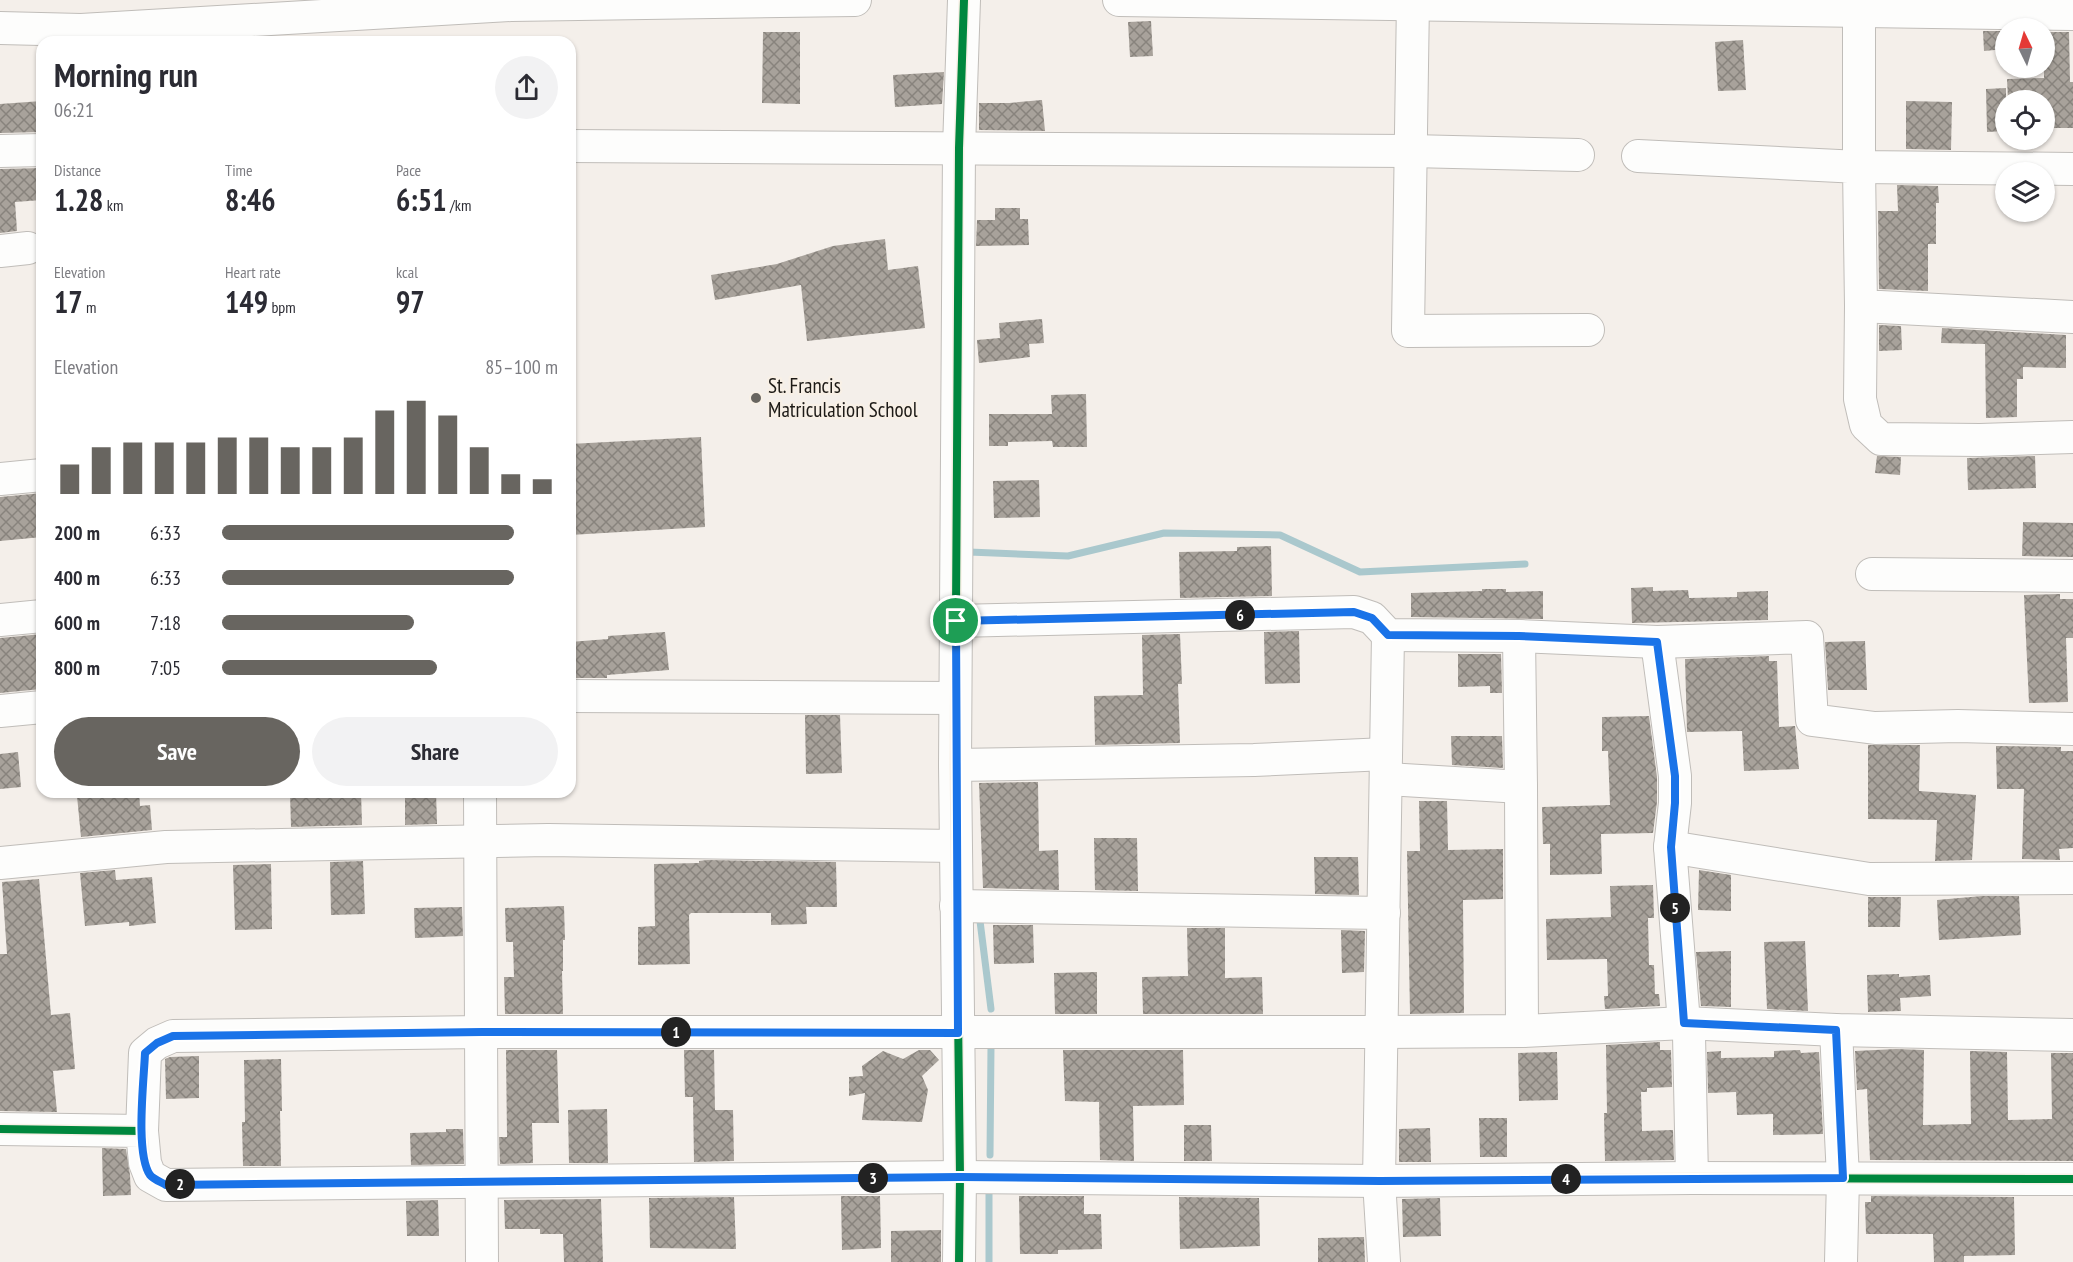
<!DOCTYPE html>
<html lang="en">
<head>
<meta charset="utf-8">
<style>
	body { margin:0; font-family:"PT Sans Narrow",sans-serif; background:#f2f2f3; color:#2b2b33; height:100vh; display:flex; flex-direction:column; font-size:22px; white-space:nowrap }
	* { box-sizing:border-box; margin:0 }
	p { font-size:20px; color:#7c7c81 }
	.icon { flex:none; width:33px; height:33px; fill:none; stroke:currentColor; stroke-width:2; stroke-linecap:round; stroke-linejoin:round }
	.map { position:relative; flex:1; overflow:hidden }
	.details { position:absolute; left:36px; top:36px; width:540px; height:762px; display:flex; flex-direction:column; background:#fff; border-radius:18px; box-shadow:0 2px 4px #0004 }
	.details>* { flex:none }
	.needle { width:39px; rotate:355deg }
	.buttons { position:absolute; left:1995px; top:18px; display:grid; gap:12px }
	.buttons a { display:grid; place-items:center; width:60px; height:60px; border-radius:50%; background:#fff; box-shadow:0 2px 4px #0004; font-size:30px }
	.pin { position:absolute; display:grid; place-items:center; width:51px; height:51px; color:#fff; margin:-26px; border:3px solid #fff; border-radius:50%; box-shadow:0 2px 6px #0007 }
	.km { position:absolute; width:30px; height:30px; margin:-15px; border-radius:50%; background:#222; color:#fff; font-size:16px; line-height:30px; text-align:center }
	.round { display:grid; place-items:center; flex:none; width:63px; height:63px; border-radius:32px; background:#f2f2f3 }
	.summary { display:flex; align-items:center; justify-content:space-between; height:102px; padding:0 18px }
	h1 { font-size:33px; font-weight:600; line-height:45px }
	.figures { display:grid; grid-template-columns:repeat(3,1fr); gap:9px; height:102px; padding:6px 18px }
	.figures div { display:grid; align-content:center }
	.figures b { font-size:30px; font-weight:600 }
	.figures small { font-size:16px; font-weight:400 }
	.figures p { font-size:16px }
	.chart { height:168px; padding:12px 18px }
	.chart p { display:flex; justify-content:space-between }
	.chart svg { width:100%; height:108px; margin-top:6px; stroke:#686560; stroke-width:6 }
	.action { display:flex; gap:12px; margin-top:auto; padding:12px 18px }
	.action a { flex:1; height:69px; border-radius:36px; background:#686560; color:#fff; font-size:24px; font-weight:600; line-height:69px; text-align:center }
	.action a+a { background:#f2f2f3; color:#2b2b33 }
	ul { padding:0 18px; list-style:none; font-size:20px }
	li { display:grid; grid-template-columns:96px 72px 1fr; align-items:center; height:45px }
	li i { height:15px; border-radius:8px; background:#686560 }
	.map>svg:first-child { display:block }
</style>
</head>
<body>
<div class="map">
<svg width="2073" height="1262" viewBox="0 0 2073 1262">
	<defs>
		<pattern id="building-cross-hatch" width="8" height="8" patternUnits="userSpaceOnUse" patternTransform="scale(1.5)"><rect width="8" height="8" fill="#a8a29b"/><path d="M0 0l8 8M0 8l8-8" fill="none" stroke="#88837d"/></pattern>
	</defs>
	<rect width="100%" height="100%" fill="#f4efea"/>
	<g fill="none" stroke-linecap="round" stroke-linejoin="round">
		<g stroke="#aac8cd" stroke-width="7">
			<polyline points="969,557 969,552 1068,556 1164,533 1280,535 1360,572 1525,564"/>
			<polyline points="980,921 991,1009"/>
			<polyline points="990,1155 991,1046"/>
			<polyline points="989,1189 989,1262"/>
		</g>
	</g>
	<g fill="url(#building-cross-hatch)">
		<polygon points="1151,21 1153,56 1130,57 1128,22"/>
		<polygon points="1983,31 2006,31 2006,49 1984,51"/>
		<polygon points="763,32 800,32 800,104 762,103"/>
		<polygon points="2044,32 2069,32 2070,82 2073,82 2073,128 2044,128 2044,100 2008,100 2007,79 2044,78"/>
		<polygon points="1743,40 1746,90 1718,91 1715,42"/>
		<polygon points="944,72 942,104 895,107 893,75"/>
		<polygon points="2006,88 2006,131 1987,132 1986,89"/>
		<polygon points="1042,100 1045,131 979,130 979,103 1009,103"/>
		<polygon points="42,101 42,132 0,133 0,104"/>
		<polygon points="1906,101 1952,102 1951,150 1906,149"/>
		<polygon points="42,168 42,200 15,202 17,231 0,233 0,169"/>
		<polygon points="1897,185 1938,186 1939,203 1936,203 1936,244 1928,244 1928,291 1879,289 1878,211 1898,211"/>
		<polygon points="995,208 1020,208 1020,219 1028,219 1029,245 976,246 977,220 995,220"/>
		<polygon points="885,239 888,270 918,266 925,328 807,341 801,285 715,300 711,275 777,264 833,246"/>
		<polygon points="1042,319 1044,343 1029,344 1030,357 979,363 977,340 1000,338 999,323"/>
		<polygon points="1879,325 1901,326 1902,350 1879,351"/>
		<polygon points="1942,328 2066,335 2066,368 2023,367 2023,379 2017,379 2017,417 1986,418 1985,344 1941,343"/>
		<polygon points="1086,394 1087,447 1053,447 1052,441 1008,442 1008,446 989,446 989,414 1052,414 1051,395"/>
		<polygon points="701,437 705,527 570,535 570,444"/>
		<polygon points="1877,456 1901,457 1900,475 1875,473"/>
		<polygon points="2035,456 2036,488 1968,490 1967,458"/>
		<polygon points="1039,480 1040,517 994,518 993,481"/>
		<polygon points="42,493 42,537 0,541 0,497"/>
		<polygon points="2023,522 2073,523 2073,557 2022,556"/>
		<polygon points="1271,546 1272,596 1180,598 1179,552 1237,551 1237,547"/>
		<polygon points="1653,587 1653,591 1688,590 1689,598 1737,597 1737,592 1768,591 1768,620 1632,623 1631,588"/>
		<polygon points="1482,589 1506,589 1506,592 1543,591 1543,619 1411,617 1411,593 1482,591"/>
		<polygon points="2060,594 2060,599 2073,599 2073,638 2066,638 2068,702 2029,703 2024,595"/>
		<polygon points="1299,631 1300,683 1265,684 1264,632"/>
		<polygon points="665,632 669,670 607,675 607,678 570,678 570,642 608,639 608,636"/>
		<polygon points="42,634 42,689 0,693 0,638"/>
		<polygon points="1180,634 1182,684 1178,684 1180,743 1095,745 1094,696 1143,695 1142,635"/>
		<polygon points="1865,641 1867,690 1828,690 1825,642"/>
		<polygon points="1458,654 1501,654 1502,693 1490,693 1490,686 1458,687"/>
		<polygon points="1769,656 1769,661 1777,661 1779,727 1795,726 1799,769 1744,771 1742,731 1687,732 1685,659"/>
		<polygon points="805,715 840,715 842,773 806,774"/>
		<polygon points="1649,716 1657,777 1657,802 1653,833 1601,834 1602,874 1550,875 1550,844 1543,844 1542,807 1610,805 1608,751 1602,751 1602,717"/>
		<polygon points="1451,736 1502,736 1503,768 1452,765"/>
		<polygon points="1868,745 1920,745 1919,791 1976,795 1972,860 1935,861 1937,820 1868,819"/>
		<polygon points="1996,746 2061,747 2061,751 2073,751 2073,848 2059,849 2060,860 2022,859 2024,789 1997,789"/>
		<polygon points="18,752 21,787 0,789 0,754"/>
		<polygon points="1038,782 1039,851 1058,850 1059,890 983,888 979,783"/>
		<polygon points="110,792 139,792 140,806 150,805 152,830 81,837 77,796"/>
		<polygon points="290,792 361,792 362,825 291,827"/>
		<polygon points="405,792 436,792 437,824 405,825"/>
		<polygon points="1419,801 1447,801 1448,850 1503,849 1503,899 1463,900 1464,1013 1410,1014 1407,851 1420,851"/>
		<polygon points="1094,838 1137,838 1138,891 1095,890"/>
		<polygon points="1314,857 1358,857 1359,895 1315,894"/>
		<polygon points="707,860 836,862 837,907 806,907 807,924 771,925 771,913 691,913 689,915 690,964 638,965 638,927 655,926 654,864 699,863 699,861"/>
		<polygon points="363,861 365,914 331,915 330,862"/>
		<polygon points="271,864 272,929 235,930 233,865"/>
		<polygon points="115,870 116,880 152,877 156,923 129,926 129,922 85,926 80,873"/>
		<polygon points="1699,870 1731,875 1731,911 1698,910"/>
		<polygon points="39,879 51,1015 70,1013 75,1069 53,1071 57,1112 0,1111 0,954 7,954 2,882"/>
		<polygon points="1653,885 1654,918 1648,918 1649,965 1654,965 1655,994 1659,994 1660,1006 1605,1009 1604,996 1608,996 1607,959 1547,960 1546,919 1611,917 1610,886"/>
		<polygon points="1982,896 2019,896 2021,935 1939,940 1937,900"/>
		<polygon points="1868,897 1901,897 1900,927 1868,927"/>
		<polygon points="564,906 565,940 563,940 563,971 562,971 563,1014 505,1014 504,977 514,977 513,942 506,942 505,908"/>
		<polygon points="462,907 463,936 415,938 414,908"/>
		<polygon points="993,925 1033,925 1034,963 994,964"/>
		<polygon points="1187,928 1225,928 1225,978 1262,977 1263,1014 1143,1014 1142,977 1188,976"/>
		<polygon points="1341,930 1365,931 1364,972 1342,973"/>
		<polygon points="1805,941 1808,1011 1767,1009 1764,942"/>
		<polygon points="1731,951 1731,1007 1701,1006 1696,952"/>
		<polygon points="1097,972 1097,1014 1055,1014 1054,973"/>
		<polygon points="1899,974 1899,977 1930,975 1931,996 1900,998 1901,1011 1868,1012 1867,975"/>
		<polygon points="1660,1042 1660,1050 1671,1050 1672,1087 1647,1088 1647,1092 1641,1092 1642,1131 1673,1130 1674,1160 1605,1161 1604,1113 1607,1113 1606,1045"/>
		<polygon points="1896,1049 1924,1050 1923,1125 1971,1124 1970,1051 2007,1052 2008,1120 2052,1119 2051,1053 2073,1053 2073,1161 1870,1160 1867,1089 1857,1090 1855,1051"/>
		<polygon points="506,1050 557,1050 559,1123 532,1123 533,1163 500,1164 499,1137 507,1137"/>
		<polygon points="684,1050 714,1050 715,1110 733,1110 734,1161 694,1162 693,1097 685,1097"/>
		<polygon points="919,1050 930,1050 939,1060 922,1076 928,1090 922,1122 862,1120 865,1093 849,1096 849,1077 863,1076 862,1066 883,1051 903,1059"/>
		<polygon points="1063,1050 1183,1050 1184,1105 1133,1106 1134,1161 1100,1160 1099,1102 1065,1101"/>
		<polygon points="1800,1050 1801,1053 1819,1052 1823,1134 1773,1135 1773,1114 1737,1115 1736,1092 1708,1093 1707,1052 1721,1051 1721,1058 1774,1057 1774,1051"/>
		<polygon points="1557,1052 1558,1100 1519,1101 1518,1053"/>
		<polygon points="199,1056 199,1098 166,1099 165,1059 170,1057"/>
		<polygon points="281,1059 282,1111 280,1111 281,1166 243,1166 242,1122 245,1122 244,1060"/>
		<polygon points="607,1109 608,1163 569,1163 568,1110"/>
		<polygon points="1479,1118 1507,1118 1507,1157 1480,1157"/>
		<polygon points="1184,1125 1211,1125 1212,1161 1184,1161"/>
		<polygon points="1430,1128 1431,1162 1399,1162 1399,1129"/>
		<polygon points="446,1129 463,1129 464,1164 411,1165 410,1133 446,1132"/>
		<polygon points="102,1148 126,1149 130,1175 131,1195 103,1196"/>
		<polygon points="841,1196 880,1196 881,1248 842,1250"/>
		<polygon points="1019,1196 1084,1196 1084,1214 1101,1214 1102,1249 1058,1250 1058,1254 1020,1254"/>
		<polygon points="1871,1196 2014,1197 2015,1255 1964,1256 1964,1262 1934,1262 1933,1234 1866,1234 1865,1202 1871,1202"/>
		<polygon points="734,1197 736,1249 650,1248 649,1198"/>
		<polygon points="1179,1197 1259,1198 1260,1246 1180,1249"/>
		<polygon points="1440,1198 1441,1236 1403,1237 1402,1199"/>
		<polygon points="601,1199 603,1262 564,1262 563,1234 540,1234 540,1229 505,1229 504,1200"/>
		<polygon points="438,1200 439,1236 407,1236 406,1201"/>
		<polygon points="941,1230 941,1262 891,1262 891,1231"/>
		<polygon points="1364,1237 1365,1262 1318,1262 1318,1238"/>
	</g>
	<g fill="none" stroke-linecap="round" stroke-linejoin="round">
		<defs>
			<g id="minor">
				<polyline points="1119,0 2073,14"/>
				<polyline points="1413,0 1408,331 1588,330"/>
				<polyline points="1859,0 1859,167 2073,169"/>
				<polyline points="0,28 81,30 511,5 855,0"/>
				<polyline points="570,146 1411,151 1578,155"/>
				<polyline points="0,151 42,150"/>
				<polyline points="1638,156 1859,167 1861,306 2073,317"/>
				<polyline points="0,251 28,248"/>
				<polyline points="1861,306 1860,399 1866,425 1881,439 1980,440 2073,437"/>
				<polyline points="0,479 42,475"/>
				<polyline points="1872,574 2073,576"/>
				<polyline points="0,620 42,616"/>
				<polyline points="956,621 1354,612 1372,618 1388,635 1519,636 1657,642 1807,637 1812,720 1875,728 1958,726 2073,729"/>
				<polyline points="1657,642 1675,776 1675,803 1670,847 1684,1023 1689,1035 1692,1178"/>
				<polyline points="570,696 955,698"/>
				<polyline points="0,711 42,707"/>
				<polyline points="955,765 1254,760 1386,754"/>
				<polyline points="1387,779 1521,787 1519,636"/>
				<polyline points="1521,787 1522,1031"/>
				<polyline points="480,792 482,1262"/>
				<polyline points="1670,847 1869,879 2073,878"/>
				<polyline points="0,863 166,847 548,840 955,846"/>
				<polyline points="956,906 1384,913"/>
				<polyline points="1836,1030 1843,1178 1841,1262"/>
				<polyline points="0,1129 142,1131 145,1163 150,1176 166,1185 960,1177 1379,1181 1692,1178 2073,1179"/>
				<polyline points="142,1131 145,1053 157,1043 173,1036 482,1032 1382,1032 1522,1031 1684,1023 1836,1030 2073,1035"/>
				<polyline points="959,1262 960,1177 955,765 959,148 964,0"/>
				<polyline points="1384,1262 1379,1181 1388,635"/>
			</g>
		</defs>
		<use href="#minor" stroke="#c0bdb9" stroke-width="34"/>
		<use href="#minor" stroke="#fdfdfc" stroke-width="32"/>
		<defs>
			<g id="cycleway">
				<polyline points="0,1129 142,1131 145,1163 150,1176 166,1185 960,1177 1379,1181 1692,1178 2073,1179"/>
				<polyline points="959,1262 960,1177 955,765 959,148 964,0"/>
			</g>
		</defs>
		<use href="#cycleway" stroke="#f8f0e6" stroke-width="11"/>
		<use href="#cycleway" stroke="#00873e" stroke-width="8"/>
	</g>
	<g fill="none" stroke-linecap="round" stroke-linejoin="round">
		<defs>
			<path id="route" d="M1354 612 1372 618 1388 635 1519 636 1657 642 1675 776V803L1671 847 1684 1023 1836 1030 1843 1178 1380 1181 960 1177 166 1185C161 1182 153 1179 150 1175 135 1153 144 1080 145 1053L157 1043 173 1036 482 1032 958 1033 956 621Z"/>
		</defs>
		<use href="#route" stroke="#fff" stroke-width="12"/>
		<use href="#route" stroke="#1a73e8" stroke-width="8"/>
	</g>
	<circle fill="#686560" stroke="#f8f0e6" stroke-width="2" cx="756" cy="398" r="6"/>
	<g text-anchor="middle" stroke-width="4.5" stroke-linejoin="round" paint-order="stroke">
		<g font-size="21" fill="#1d1a16" stroke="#f8f0e6" text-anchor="start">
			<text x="768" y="393">St. Francis<tspan x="768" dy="24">Matriculation School</tspan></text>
		</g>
	</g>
</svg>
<div class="buttons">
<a><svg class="needle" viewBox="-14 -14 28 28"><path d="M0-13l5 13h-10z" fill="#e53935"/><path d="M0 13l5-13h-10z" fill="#7c7c81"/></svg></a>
<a><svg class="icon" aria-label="locate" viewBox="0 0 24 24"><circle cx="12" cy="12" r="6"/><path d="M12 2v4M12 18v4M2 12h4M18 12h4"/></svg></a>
<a><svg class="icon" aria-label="layers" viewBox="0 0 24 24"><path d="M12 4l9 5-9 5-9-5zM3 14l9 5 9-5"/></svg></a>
</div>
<div class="pin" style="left:956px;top:621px;background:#1e9e55"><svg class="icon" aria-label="arrive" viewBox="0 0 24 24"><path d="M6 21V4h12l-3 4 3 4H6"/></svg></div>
<b class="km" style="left:676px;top:1032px">1</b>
<b class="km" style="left:180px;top:1184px">2</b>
<b class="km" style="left:873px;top:1178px">3</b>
<b class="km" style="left:1566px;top:1179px">4</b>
<b class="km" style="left:1675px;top:908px">5</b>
<b class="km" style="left:1240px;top:615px">6</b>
<section class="details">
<div class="summary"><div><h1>Morning run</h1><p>06:21</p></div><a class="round"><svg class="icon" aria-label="share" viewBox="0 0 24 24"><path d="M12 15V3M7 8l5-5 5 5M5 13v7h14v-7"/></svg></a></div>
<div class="figures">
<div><p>Distance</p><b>1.28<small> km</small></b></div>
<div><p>Time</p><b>8:46</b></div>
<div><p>Pace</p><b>6:51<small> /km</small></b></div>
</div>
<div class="figures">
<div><p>Elevation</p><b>17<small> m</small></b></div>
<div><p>Heart rate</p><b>149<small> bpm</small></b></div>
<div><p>kcal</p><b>97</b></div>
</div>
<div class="chart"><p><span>Elevation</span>85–100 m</p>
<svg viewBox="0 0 160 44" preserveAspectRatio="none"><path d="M5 44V32M15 44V25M25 44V23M35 44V23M45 44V23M55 44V21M65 44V21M75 44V25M85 44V25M95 44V21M105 44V10M115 44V6M125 44V12M135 44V25M145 44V36M155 44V38"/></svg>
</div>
<ul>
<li><b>200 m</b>6:33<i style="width:87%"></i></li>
<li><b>400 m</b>6:33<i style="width:87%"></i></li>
<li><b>600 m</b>7:18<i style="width:57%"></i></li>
<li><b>800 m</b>7:05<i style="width:64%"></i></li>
</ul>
<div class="action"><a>Save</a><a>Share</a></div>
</section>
</div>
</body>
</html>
